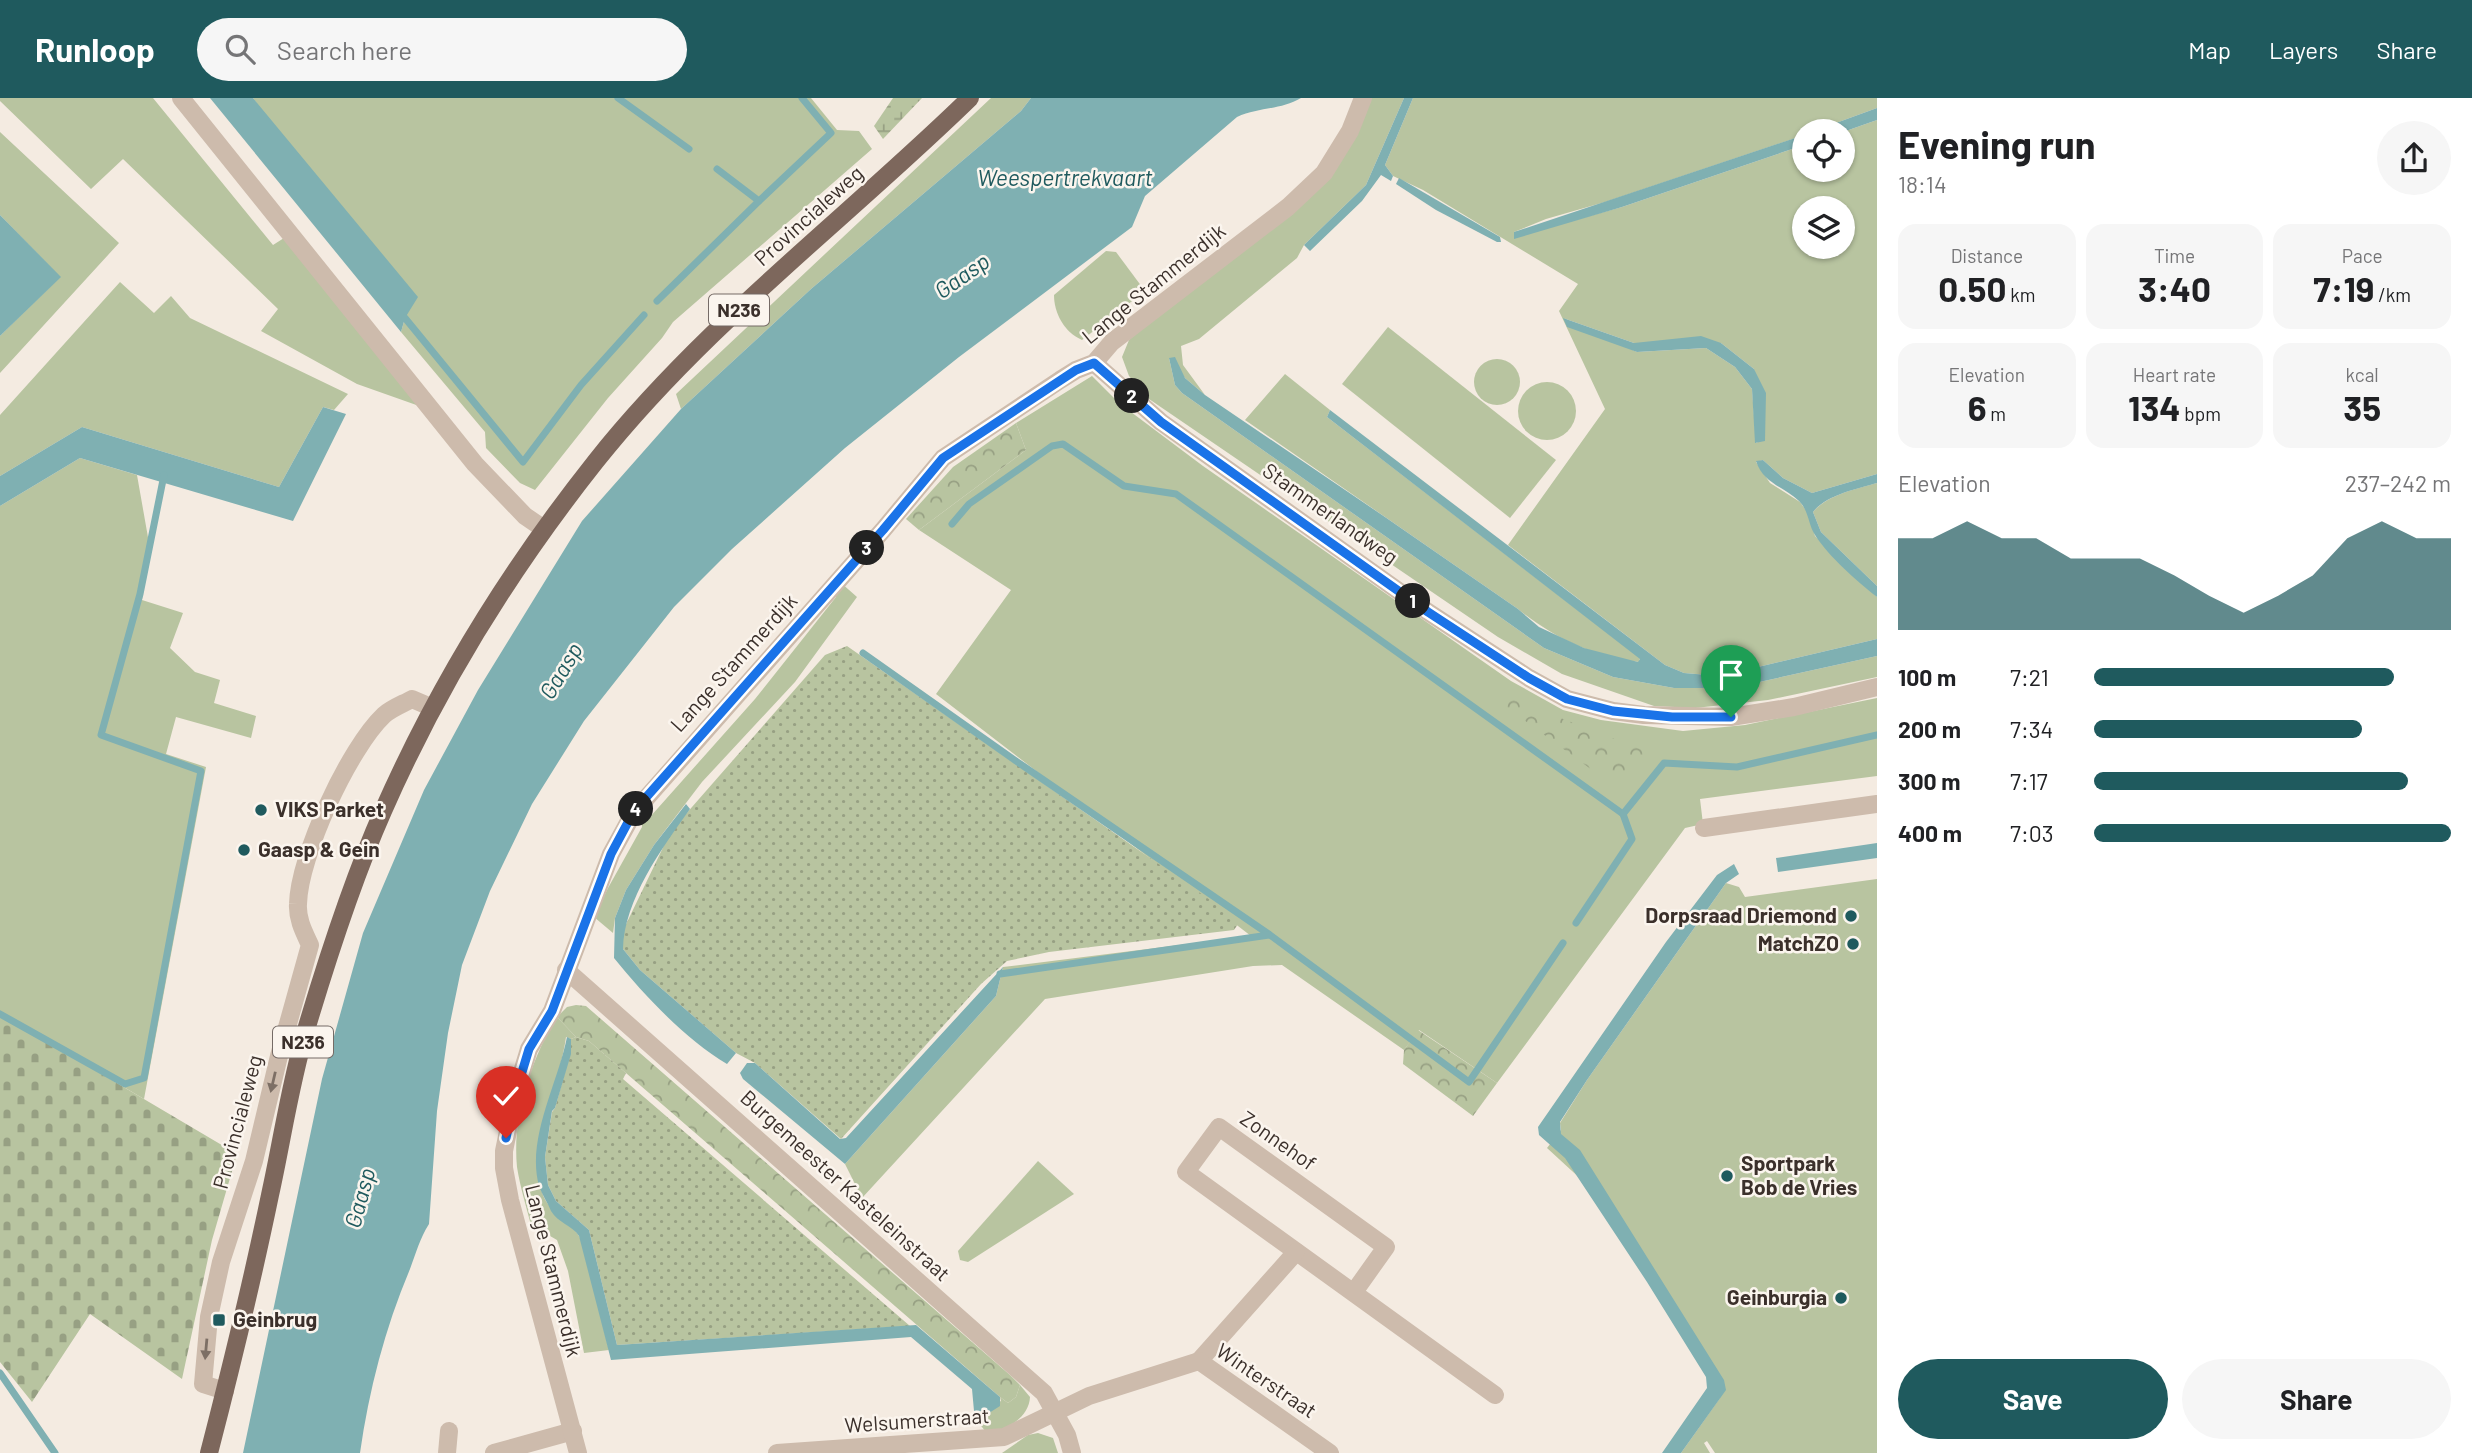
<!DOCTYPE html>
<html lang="en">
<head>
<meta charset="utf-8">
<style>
	body { margin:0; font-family:Barlow,sans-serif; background:#f6f6f6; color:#202124; height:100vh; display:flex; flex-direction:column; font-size:26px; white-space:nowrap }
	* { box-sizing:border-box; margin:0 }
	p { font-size:23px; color:#757577 }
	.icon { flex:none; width:38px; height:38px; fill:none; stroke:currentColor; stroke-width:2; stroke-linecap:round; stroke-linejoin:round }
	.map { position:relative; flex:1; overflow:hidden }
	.side { display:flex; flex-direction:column; background:#fff; width:595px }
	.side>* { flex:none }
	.tools { position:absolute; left:1792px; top:21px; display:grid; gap:14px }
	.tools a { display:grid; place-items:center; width:63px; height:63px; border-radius:50%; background:#fff; box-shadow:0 2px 5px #0004; font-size:35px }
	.pin { position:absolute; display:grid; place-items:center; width:60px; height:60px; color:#fff; margin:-72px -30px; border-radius:50% 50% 50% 0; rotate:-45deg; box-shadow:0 0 7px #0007 }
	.pin .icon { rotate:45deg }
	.km { position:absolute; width:35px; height:35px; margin:-18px; border-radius:50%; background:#222; color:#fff; font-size:19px; line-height:35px; text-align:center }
	.round { display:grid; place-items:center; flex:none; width:74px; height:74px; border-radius:37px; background:#f6f6f6 }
	.head { display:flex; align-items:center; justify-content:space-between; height:119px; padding:0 21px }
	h1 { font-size:38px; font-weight:700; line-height:52px }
	.metrics { display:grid; grid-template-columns:repeat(3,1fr); gap:10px; height:119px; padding:7px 21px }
	.metrics div { display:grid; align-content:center; border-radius:18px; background:#f6f6f6; text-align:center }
	.metrics b { font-size:35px; font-weight:700 }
	.metrics small { font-size:19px; font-weight:400 }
	.metrics p { font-size:19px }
	.chart { height:196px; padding:14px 21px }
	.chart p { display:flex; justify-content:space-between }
	.chart svg { width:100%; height:126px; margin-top:7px; fill:#1f5a5e; opacity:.7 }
	.action { display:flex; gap:14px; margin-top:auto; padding:14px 21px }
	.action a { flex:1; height:80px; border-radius:42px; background:#1f5a5e; color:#fff; font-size:28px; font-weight:700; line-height:80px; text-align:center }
	.action a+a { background:#f6f6f6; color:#202124 }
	ul { padding:0 21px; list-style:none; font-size:23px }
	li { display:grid; grid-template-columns:112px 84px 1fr; align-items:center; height:52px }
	li i { height:18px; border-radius:9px; background:#1f5a5e }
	header { display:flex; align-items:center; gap:42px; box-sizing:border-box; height:98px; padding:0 35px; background:#1f5a5e; color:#fff }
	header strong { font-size:33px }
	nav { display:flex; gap:38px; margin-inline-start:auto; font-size:24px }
	.search { width:490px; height:63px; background:#f6f6f6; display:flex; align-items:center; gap:18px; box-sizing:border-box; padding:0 24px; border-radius:38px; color:#757577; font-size:26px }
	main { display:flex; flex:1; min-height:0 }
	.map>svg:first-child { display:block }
</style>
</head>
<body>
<header>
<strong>Runloop</strong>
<div class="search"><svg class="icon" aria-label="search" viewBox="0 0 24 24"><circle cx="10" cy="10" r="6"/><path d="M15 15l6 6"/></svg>Search here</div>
<nav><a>Map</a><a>Layers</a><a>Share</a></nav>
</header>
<main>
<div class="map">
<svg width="1877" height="1355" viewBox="0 0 1877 1355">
	<defs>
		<pattern id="forest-crowns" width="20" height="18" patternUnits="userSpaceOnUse" patternTransform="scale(1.75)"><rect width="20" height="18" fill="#b8c4a0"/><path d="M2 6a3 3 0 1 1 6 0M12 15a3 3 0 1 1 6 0" fill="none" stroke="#97a083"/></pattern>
		<pattern id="wetland-marsh" width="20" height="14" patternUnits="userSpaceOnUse" patternTransform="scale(1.75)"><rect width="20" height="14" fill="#b8c4a0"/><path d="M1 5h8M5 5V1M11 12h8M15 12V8" fill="none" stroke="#97a083"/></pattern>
		<pattern id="cemetery-stones" width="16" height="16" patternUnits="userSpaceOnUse" patternTransform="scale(1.75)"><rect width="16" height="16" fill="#b8c4a0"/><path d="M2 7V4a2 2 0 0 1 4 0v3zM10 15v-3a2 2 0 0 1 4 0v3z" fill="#97a083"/></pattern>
		<pattern id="park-dots" width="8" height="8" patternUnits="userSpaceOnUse" patternTransform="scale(1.75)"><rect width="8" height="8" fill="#b8c4a0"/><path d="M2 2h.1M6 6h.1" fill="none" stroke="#97a083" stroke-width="1.8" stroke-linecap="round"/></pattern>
	</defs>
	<rect width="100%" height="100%" fill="#f4ebe1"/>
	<g fill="#b8c4a0" fill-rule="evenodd">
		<polygon points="0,0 153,0 273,147 284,140 422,309 357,286 261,233 278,211 123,61 91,91 0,3"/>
		<polygon points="253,0 811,0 837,32 859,33 872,51 673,224 662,240 608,300 535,392 520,385 486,350 485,334 401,234 405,220"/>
		<polygon points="991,0 1031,0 1021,13 811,191 681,311 676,296"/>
		<polygon points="1368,0 1404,0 1366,87 1304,147 1297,160 1199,241 1181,248 1183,267 1205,297 1185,280 1169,260 1175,287 1182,295 1544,550 1613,579 1674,590 1732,590 1877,558 1877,579 1768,602 1695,610 1654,608 1562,576 1498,539 1149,301 1129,278 1122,259 1129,242 1178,199 1302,104"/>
		<path d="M1413 0H1877V10L1814 33H1804V37L1787 43 1605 104 1546 121 1514 134 1575 122 1622 109 1804 47V72H1843V34L1877 22V376L1812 395 1783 380 1763 362 1756 364 1770 385 1800 404 1808 415 1815 438 1877 499V541L1720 578 1684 575 1665 567 1508 447 1605 311 1559 213 1578 186 1423 92 1393 78 1385 67ZM1804 110H1843V149H1804ZM1563 220 1634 245H1721L1754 271 1760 343 1756 345 1752 291 1735 269 1706 250 1637 254Z"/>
		<polygon points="0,34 119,145 0,275 0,238 60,179 0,117"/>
		<path d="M1106 153 1116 154 1145 193 1082 242C1064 234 1054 215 1054 197Z"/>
		<polygon points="120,184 154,215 171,198 190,220 348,296 334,312 323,309 279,389 82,329 0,378 0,317"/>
		<polygon points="1388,229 1556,362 1510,420 1342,286"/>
		<circle cx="1497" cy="284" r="23"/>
		<path d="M1285 276 1330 312 1327 319 1640 560 1639 564C1595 560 1551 538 1518 511L1245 322Z"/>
		<polygon points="1092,278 1119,305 1203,368 1511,583 1563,612 1601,622 1683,633 1745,627 1877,600 1877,678 1700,701 1703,726 1685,730 1497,985 1419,932 1404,952 1282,867 1253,868 1045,901 862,1100 845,1066 996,898 1003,869 1251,838 936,596 1011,492 919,432 1026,352 1016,325"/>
		<circle cx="1547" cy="313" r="29"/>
		<polygon points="80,360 137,377 149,445 142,502 183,515 170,550 195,574 220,582 214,605 256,618 251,640 176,619 166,656 206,669 144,1001 0,916 0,408"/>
		<path d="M1877 385V488L1821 434 1813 414C1827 397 1856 391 1877 385Z"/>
		<polygon points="840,484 857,499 795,584 702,684 654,747 626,792 615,820 613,835 594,819 608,790 642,729 641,720 650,719 755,601 836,499 836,491"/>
		<polygon points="1877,781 1877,1355 1715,1355 1707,1343 1704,1345 1710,1355 1681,1355 1720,1300 1609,1107 1547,1050 1561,1032 1560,1025 1587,982 1726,785 1739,789 1745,799"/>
		<path d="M557 919 576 939 571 941 566 939C559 993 526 1038 542 1094 548 1116 574 1123 582 1144L609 1252 584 1255 568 1173 557 1142 531 1127C526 1108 520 1088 517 1069 512 1018 531 961 557 919Z"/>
		<polygon points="1038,1063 1074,1096 968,1164 960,1162 958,1153"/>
		<path d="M1020 1287 1030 1299C1029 1320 1005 1334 986 1334L974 1319V1313L978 1315 1001 1303 1000 1299 1008 1305 1016 1299Z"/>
		<polygon points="1038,1335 1053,1340 1058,1355 1002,1355 1028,1337"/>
	</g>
	<g fill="url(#forest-crowns)">
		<polygon points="1016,325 1026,352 919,432 906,421 953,369"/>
		<polygon points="1512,601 1648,654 1618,691 1502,606"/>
		<polygon points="576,907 586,908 1010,1277 1020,1287 1016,1299 1008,1305 1000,1299 589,943 576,939 557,919 567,909"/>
		<polygon points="1418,932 1497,985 1473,1018 1403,966 1404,952"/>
	</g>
	<polygon fill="url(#wetland-marsh)" points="893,0 922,0 883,41 874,28"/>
	<polygon fill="url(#cemetery-stones)" points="0,916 237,1056 212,1142 182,1281 90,1216 32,1304 0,1264"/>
	<g fill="url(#park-dots)">
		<polygon points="847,548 1240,823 1234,832 1049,854 1007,863 981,886 841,1041 755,965 736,955 640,872 623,851 616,847 671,733 825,557"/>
		<polygon points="576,939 589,943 626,975 623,981 910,1228 617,1247 589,1132 556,1103 548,1087 545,1059 552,1014 555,1010 570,956 571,941"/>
	</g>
	<g fill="#7fb0b2">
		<polygon points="210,0 253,0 418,199 405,220 401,234"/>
		<path d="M1031 0H1301C1281 12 1259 9 1237 19L1145 98 1132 129 959 259 845 350 732 451 674 509 584 623 532 706 490 793 462 867 448 935 437 1013 429 1126C420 1140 416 1155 410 1171 385 1230 369 1292 360 1355H243L322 981 363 835 424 692 478 592 582 423 681 311 811 191 1021 13Z"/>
		<polygon points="1404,0 1413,0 1385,67 1393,78 1391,83 1381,77 1362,103 1310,153 1304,147 1366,87"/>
		<polygon points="1877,10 1877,22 1843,34 1814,33"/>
		<polygon points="1804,37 1804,47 1622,109 1514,141 1514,134"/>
		<polygon points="1399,80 1500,139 1501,144 1497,144 1436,112 1396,86"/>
		<polygon points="0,117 61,179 0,238"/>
		<polygon points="1563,220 1634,245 1701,238 1721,245 1754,271 1766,295 1765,343 1755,345 1752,291 1735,269 1706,250 1637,254 1567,229"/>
		<polygon points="1175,259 1185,280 1205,297 1385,419 1518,511 1539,529 1584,550 1638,564 1640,561 1327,319 1330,312 1665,567 1684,575 1720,578 1877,541 1877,558 1732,590 1674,590 1613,579 1544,550 1182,295 1175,287 1169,260"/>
		<polygon points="323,309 346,316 293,423 80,360 0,408 0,378 82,329 279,389"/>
		<path d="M1763 362 1783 380 1812 395 1877 376V385C1857 391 1826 397 1813 414L1821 434 1877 488V499C1857 483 1829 459 1815 437 1808 426 1809 413 1799 403 1784 389 1763 385 1756 363Z"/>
		<path d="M686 706 690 711C662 750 624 802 623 851L640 872 736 955 727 966C686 942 644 897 614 860L615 820 626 792 654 747Z"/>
		<polygon points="1877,745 1877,760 1778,774 1776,760"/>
		<polygon points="1734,766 1739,776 1726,785 1587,982 1560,1024 1561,1036 1580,1052 1724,1282 1726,1292 1681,1355 1662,1355 1707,1290 1706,1279 1647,1184 1565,1060 1539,1037 1538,1029 1666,844 1717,777"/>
		<polygon points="1003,869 996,898 845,1066 743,981 740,975 747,965 755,965 840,1041 846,1040"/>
		<path d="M567 939 571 941V956L555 1010 552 1013 545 1059 548 1087 556 1103 589 1132 617 1247 916 1227 1000 1299V1308L989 1315 974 1313 972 1291 911 1239 611 1262 579 1138C572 1127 558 1125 551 1113 548 1105 542 1097 539 1088 526 1041 558 985 567 939Z"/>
	</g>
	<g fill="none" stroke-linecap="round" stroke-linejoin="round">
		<g stroke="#7fb0b2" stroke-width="7">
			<polyline points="618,0 689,51"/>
			<polyline points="717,71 759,103 831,35 802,0"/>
			<polyline points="657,203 759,103"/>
			<polyline points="405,220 523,364 581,287 644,217"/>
			<polyline points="952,426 969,406 1052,348 1063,346 1124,388 1176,396 1623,716 1632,741 1576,825"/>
			<polyline points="863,555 1016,663 1270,837 1469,984 1563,845"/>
			<polyline points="1623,716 1664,665 1737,669 1877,637"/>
			<polyline points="1000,876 1269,837"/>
			<polyline points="0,916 125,986 144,980 201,673 101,637 140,496 164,377"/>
			<polyline points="0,1275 55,1355"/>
		</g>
		<g stroke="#cdbbac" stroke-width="18">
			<polyline points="181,0 475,366 525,418 544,431"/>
			<polyline points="1094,265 1161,324 1428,514 1529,580 1567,601 1613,613 1644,617 1731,619 1794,609 1877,589"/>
			<polyline points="1704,730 1877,706"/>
			<polyline points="566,872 1044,1295 1067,1337 1072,1355"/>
			<polyline points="1354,1194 1386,1149 1219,1029 1186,1074 1495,1297"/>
			<polyline points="1199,1263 1296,1154"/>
			<path d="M225 1293 203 1286 209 1219 221 1164 254 1063 279 958 310 847C304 834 297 821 298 806 299 758 349 650 384 617 392 610 403 606 412 601L433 610"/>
			<polyline points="447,1355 449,1333"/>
			<polyline points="494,1355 573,1333"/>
			<polyline points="578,1355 510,1102 504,1070 504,1053 516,994 529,951 552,913 611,756 634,714 883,432 943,360 1060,282 1076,272 1094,265 1112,244 1288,109 1324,75 1350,33 1363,0"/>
			<polyline points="777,1355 1004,1339 1089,1298 1199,1263 1330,1355"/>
		</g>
		<path stroke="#7d675c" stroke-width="18" d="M209 1355C231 1270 252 1184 270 1097 282 1043 290 986 306 932 328 858 352 783 383 713 438 588 511 470 596 363 704 227 846 121 970 0"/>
	</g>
	<defs><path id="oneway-solid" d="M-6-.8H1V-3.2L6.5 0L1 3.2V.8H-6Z" transform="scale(1.75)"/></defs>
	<g fill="#7d6f65">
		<use href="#oneway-solid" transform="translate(273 984) rotate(103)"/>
		<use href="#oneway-solid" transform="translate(206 1251) rotate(95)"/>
	</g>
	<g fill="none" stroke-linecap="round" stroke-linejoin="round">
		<defs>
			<polyline id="route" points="506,1040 516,994 529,951 552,913 611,756 634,713 883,432 943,360 1076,272 1094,265 1161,324 1428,514 1529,580 1567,601 1613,613 1672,619 1731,619"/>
		</defs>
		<use href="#route" stroke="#fff" stroke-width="14"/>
		<use href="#route" stroke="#1a73e8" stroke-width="9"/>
	</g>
	<g fill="#1f5a5e" stroke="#fbf5ee" stroke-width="2.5">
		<circle cx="261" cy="712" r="7"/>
		<circle cx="244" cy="752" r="7"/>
		<circle cx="1851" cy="818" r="7"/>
		<circle cx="1853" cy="846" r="7"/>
		<circle cx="1727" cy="1078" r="7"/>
		<circle cx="1841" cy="1200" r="7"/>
		<rect x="212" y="1215" width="14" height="14" rx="3.5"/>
	</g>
	<g text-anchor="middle" stroke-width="5" stroke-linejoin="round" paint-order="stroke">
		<g fill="#fbf5ee" stroke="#756b66" stroke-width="2">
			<rect x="709" y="196.5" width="60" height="31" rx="5"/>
			<rect x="273" y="928.5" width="60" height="31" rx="5"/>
		</g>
		<g font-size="19" font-weight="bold" fill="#3b302b">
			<text x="739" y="219">N236</text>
			<text x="303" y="951">N236</text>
		</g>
		<g font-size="21" fill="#3b302b" stroke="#fbf5ee">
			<text transform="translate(809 118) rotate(-42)" y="7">Provincialeweg</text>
			<text transform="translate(1154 186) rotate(-39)" y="7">Lange Stammerdijk</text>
			<text transform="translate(1330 416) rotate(35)" y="7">Stammerlandweg</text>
			<text transform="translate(734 565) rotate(-48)" y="7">Lange Stammerdijk</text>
			<text transform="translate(238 1024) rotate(-75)" y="7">Provincialeweg</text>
			<text transform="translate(1278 1043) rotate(35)" y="7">Zonnehof</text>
			<text transform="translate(845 1088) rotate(42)" y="7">Burgemeester Kasteleinstraat</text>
			<text transform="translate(553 1173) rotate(76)" y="7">Lange Stammerdijk</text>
			<text transform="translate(1266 1283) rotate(34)" y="7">Winterstraat</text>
			<text transform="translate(917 1323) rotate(-4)" y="7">Welsumerstraat</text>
		</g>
		<g font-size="21" font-weight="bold" fill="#3b302b" stroke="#fbf5ee" text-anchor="start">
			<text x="275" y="719">VIKS Parket</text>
			<text x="258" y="759">Gaasp &amp; Gein</text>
			<text x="1837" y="825" text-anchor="end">Dorpsraad Driemond</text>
			<text x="1839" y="853" text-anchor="end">MatchZO</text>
			<text x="1741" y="1073">Sportpark<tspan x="1741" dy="24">Bob de Vries</tspan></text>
			<text x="1827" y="1207" text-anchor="end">Geinburgia</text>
			<text x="233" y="1229">Geinbrug</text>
		</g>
		<g font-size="23" font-style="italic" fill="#1f5a5e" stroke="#fbf5ee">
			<text x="1065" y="88">Weespertrekvaart</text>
			<text transform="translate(962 178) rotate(-35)" y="8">Gaasp</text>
			<text transform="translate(561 573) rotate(-59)" y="8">Gaasp</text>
			<text transform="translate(360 1100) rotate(-75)" y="8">Gaasp</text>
		</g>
	</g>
</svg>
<div class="tools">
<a><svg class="icon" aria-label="locate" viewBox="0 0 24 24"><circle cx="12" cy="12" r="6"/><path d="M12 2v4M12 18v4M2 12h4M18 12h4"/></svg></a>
<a><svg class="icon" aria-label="layers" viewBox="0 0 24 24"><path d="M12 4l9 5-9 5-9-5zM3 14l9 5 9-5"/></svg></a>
</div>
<div class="pin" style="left:1731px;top:619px;background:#1e9e55"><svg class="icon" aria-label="arrive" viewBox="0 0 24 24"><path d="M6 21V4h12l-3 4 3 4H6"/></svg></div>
<div class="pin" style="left:506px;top:1040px;background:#d93025"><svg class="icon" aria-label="check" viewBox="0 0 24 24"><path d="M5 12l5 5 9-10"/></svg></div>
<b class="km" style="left:1413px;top:503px">1</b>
<b class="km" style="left:1132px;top:298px">2</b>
<b class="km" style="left:867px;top:450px">3</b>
<b class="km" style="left:636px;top:711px">4</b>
</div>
<section class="side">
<div class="head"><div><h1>Evening run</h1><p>18:14</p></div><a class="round"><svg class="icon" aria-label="share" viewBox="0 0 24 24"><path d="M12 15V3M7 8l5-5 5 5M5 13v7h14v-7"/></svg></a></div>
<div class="metrics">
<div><p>Distance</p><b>0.50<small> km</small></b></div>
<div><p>Time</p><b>3:40</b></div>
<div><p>Pace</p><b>7:19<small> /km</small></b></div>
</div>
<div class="metrics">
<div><p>Elevation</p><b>6<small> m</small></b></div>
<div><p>Heart rate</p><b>134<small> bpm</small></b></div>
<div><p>kcal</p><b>35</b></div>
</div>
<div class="chart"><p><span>Elevation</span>237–242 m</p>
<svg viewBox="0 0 160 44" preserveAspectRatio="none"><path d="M0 44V12L10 12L20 6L30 12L40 12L50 19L60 19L70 19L80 25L90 32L100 38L110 32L120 25L130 12L140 6L150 12L160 12V44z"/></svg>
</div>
<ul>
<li><b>100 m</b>7:21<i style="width:84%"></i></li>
<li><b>200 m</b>7:34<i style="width:75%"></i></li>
<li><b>300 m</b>7:17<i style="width:88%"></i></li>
<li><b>400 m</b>7:03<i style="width:100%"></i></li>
</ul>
<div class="action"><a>Save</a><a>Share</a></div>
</section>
</main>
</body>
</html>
